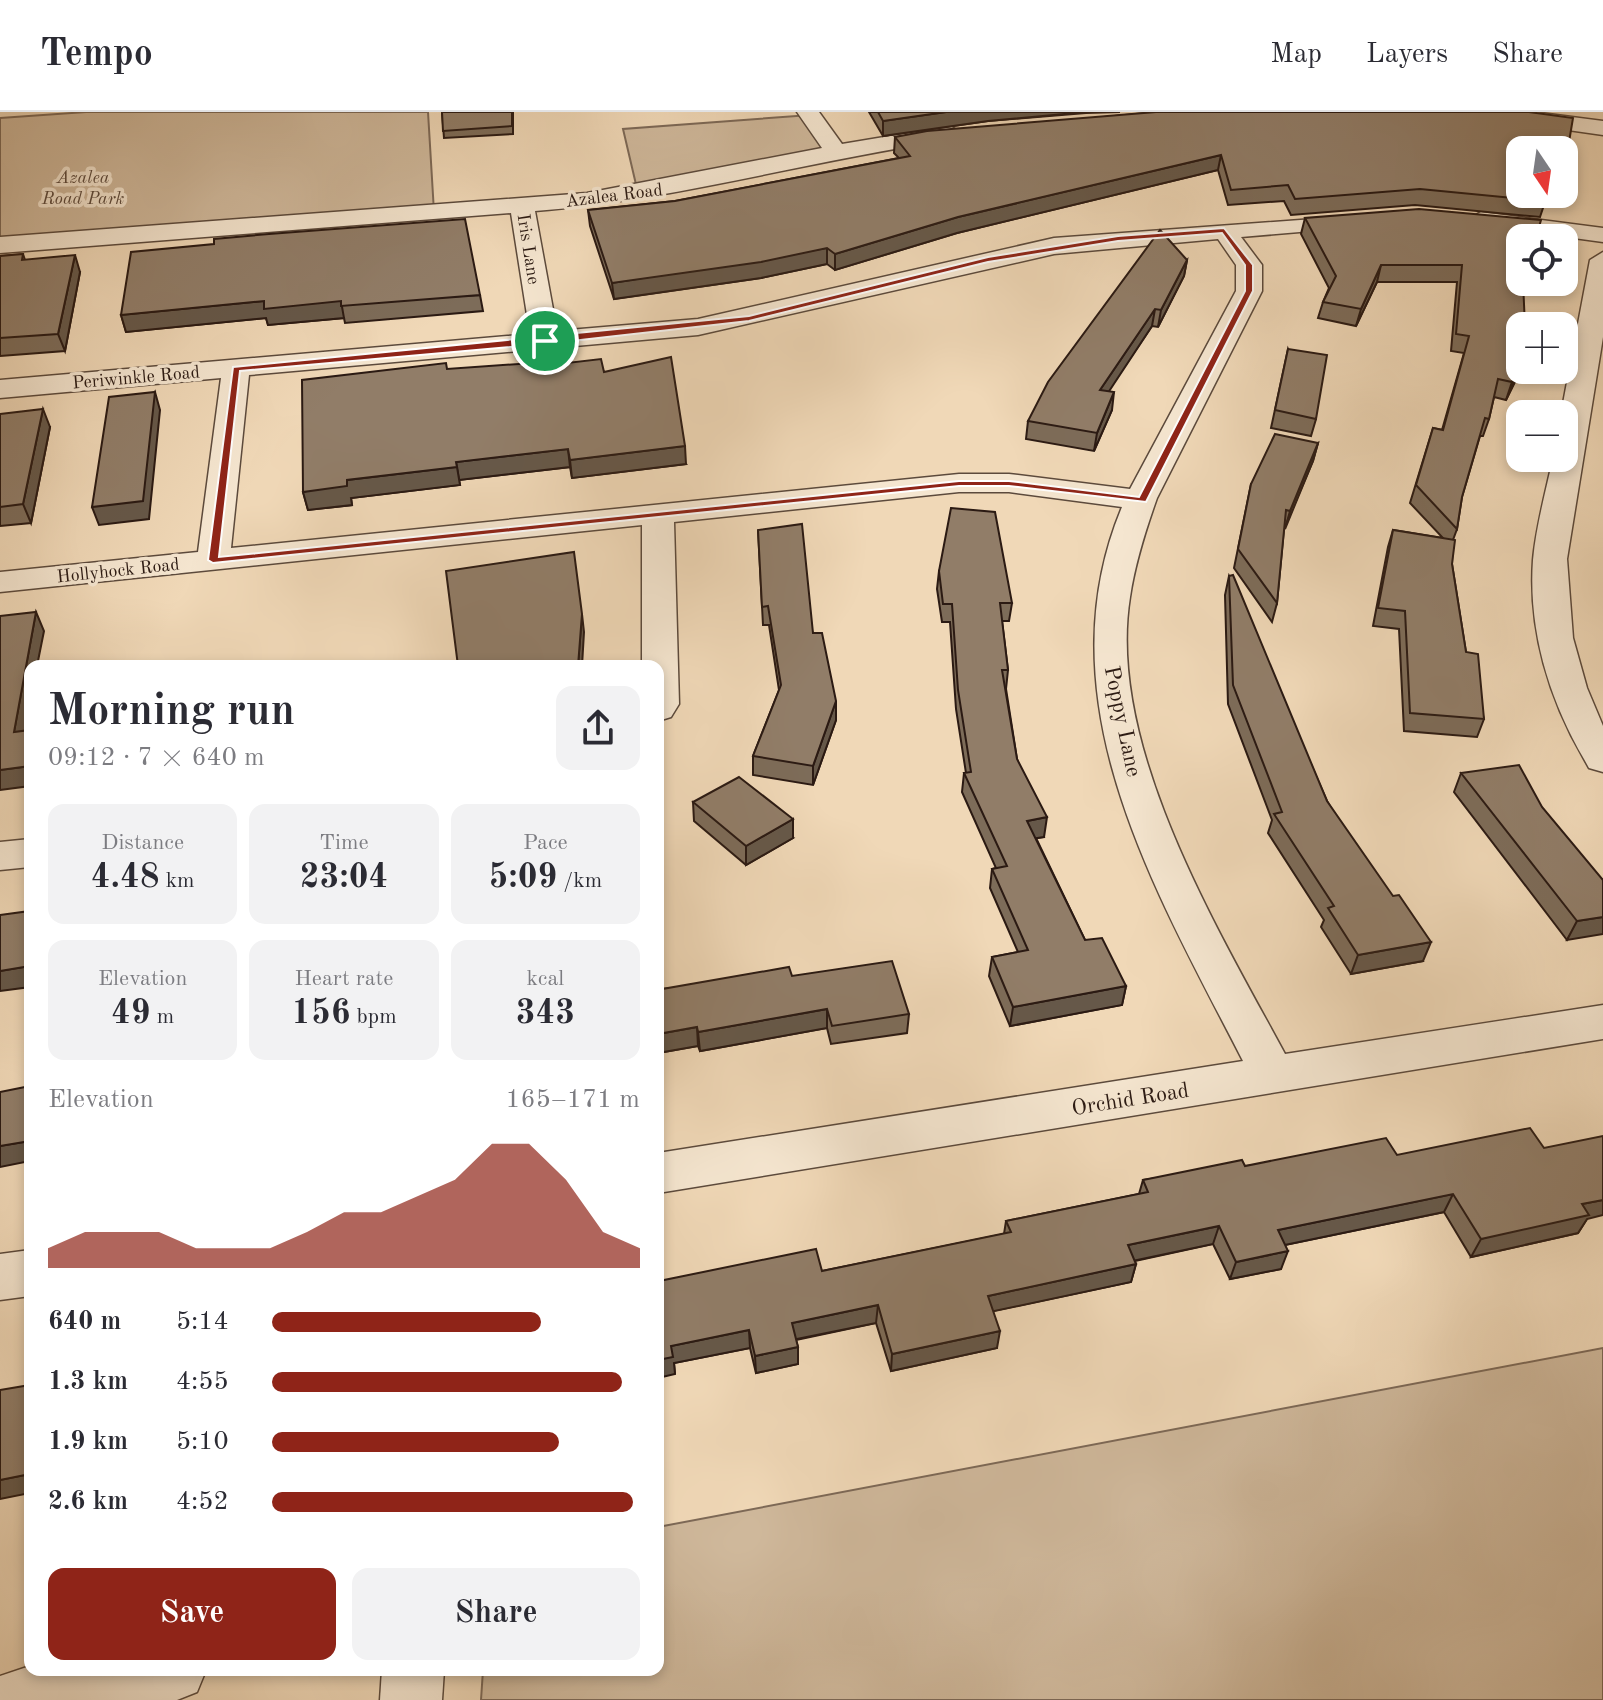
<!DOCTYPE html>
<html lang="en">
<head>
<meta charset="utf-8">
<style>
	body { margin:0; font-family:"Old Standard TT",serif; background:#f2f2f3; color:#2b2b33; height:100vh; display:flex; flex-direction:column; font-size:30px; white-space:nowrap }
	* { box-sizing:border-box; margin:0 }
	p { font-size:26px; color:#7c7c81 }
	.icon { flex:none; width:44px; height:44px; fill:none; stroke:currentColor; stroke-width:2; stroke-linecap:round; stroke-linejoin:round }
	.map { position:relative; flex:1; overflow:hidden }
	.drawer { position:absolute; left:24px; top:548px; width:640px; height:1016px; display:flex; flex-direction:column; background:#fff; border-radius:16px; box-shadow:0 4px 12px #0003 }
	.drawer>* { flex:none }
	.needle { width:52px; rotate:167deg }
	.buttons { position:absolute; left:1506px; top:24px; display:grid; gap:16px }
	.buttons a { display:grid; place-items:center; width:72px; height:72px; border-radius:16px; background:#fff; box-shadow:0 4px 12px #0003; font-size:40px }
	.pin { position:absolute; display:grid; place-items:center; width:68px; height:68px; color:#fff; margin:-34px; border:4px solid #fff; border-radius:50%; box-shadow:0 2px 8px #0007 }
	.round { display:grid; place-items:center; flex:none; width:84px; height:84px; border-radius:16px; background:#f2f2f3 }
	.summary { display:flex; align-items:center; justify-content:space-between; height:136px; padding:0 24px }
	h1 { font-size:44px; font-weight:700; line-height:60px }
	.figures { display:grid; grid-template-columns:repeat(3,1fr); gap:12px; height:136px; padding:8px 24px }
	.figures div { display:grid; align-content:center; border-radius:16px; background:#f2f2f3; text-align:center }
	.figures b { font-size:34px; font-weight:700 }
	.figures small { font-size:22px; font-weight:400 }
	.figures p { font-size:22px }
	.chart { height:224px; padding:16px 24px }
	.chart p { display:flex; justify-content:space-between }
	.chart svg { width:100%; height:144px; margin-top:8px; fill:#8f2418; opacity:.7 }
	.action { display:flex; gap:16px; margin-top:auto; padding:16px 24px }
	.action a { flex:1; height:92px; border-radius:16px; background:#8f2418; color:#fff; font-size:32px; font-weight:700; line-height:92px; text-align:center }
	.action a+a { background:#f2f2f3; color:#2b2b33 }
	ul { padding:0 24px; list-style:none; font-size:26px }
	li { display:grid; grid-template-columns:128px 96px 1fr; align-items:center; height:60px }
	li i { height:20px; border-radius:10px; background:#8f2418 }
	header { display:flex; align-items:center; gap:48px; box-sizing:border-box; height:112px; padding:0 40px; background:#fff; border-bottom:2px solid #e1e1e2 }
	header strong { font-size:38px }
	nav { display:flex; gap:44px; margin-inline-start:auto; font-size:28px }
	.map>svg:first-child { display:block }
</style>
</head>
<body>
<header>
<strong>Tempo</strong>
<nav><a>Map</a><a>Layers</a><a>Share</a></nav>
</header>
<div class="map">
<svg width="1603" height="1588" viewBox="0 0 1603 1588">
	<rect width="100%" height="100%" fill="#f0d8b7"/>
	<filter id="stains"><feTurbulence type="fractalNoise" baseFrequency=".0025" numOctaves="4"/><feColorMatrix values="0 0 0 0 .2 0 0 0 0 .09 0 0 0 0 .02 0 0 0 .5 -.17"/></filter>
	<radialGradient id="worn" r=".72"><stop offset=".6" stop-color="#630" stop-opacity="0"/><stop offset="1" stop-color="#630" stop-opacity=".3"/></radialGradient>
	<g fill="#cfb89b" stroke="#7d6957" stroke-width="2">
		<polygon points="86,0 428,0 434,100 0,133 0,6"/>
		<polygon points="810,3 837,42 638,81 623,17"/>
		<polygon points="1603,1236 1603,1588 481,1588 483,1558 658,1558 658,1415"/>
	</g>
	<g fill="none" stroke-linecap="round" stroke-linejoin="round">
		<defs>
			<g id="street">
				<path d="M797 0H819L842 32 950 14 961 21 950 28C811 48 676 88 535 99L557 219 698 207 1054 126 1368 103 1371 108 1368 113 1359 115 1241 125 1262 153V179L1157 386C1146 417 1135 451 1130 485 1106 633 1217 816 1285 942L1603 893V927L658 1081V1041L1243 949C1156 779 1041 589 1122 395L1009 380H959L674 410 679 592 671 605 658 609V554H642V413L0 480V460L198 440 221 266 0 286V268L530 222 511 101 0 141V125L587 81 822 36ZM1218 127 1236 153V179L1130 377 1009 362H959L231 436 249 263 698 223 1054 142Z"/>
				<polygon points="1473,0 1533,0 1603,9 1603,23 1484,6"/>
				<polygon points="1481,100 1603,116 1603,130 1472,112 1469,107"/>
				<path d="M1603 140V225L1567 447 1573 526 1587 576 1603 614V660L1589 656 1584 647C1549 587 1528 518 1533 448 1536 414 1546 379 1553 346H1564V302H1561L1590 148Z"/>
				<polygon points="30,727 30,755 0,758 0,730"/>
				<polygon points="30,1138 30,1184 0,1188 0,1142"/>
				<polygon points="30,1554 30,1558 206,1558 197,1580 177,1588 0,1588 0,1564"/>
				<polygon points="382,1558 444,1558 442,1588 380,1588"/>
			</g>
		</defs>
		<use href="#street" stroke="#5c4a3c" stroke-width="3"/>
		<use href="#street" fill="#f5e6d0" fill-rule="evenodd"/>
	</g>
	<g fill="#7d6c59" stroke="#2b1a13" stroke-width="2">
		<polygon points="442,0 513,0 513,22 444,26"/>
		<polygon points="869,0 1120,0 1086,1 988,9 883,24"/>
		<polygon points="1156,0 1520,82 1559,82 1556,92 1545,90 1540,105 1415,93 1291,103 1284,89 1228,93 1218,58 957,121 835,158 827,152 761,166 614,187 590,114 588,98 675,89 899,46 894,41 895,25"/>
		<polygon points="1305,106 1520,126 1521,258 1506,288 1494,285 1489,307 1483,324 1480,324 1462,385 1457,417 1453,428 1452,452 1466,540 1484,607 1477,625 1404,619 1399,517 1373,514 1388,435 1393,418 1443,426 1410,391 1433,316 1442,318 1464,241 1451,239 1457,170 1377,170 1356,214 1318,206 1323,190 1329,176 1301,122"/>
		<polygon points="23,142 25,148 80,160 65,239 0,244 0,144"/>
		<polygon points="1187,148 1184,164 1158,215 1152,214 1108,279 1112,298 1094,339 1026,327 1028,309"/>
		<polygon points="480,183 483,199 345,211 344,206 268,213 266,206 126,220 121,203"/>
		<polygon points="1288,237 1316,307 1311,324 1271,316"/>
		<polygon points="533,255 604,260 686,352 572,366 570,355 459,368 460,373 351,386 352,393 308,398 303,380"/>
		<polygon points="0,302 50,315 31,411 0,414"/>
		<polygon points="1318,331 1313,349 1284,417 1277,491 1272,510 1234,456 1251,372"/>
		<polygon points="758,418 813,521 836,608 813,673 753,663 753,644 779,578 769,513 763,513"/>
		<polygon points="939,459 1012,491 1009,509 1002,509 1008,558 1006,577 1017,647 1044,725 1036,726 1085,828 1126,874 1122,893 1010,914 989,864 992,845 1018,840 990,776 992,757 996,756 962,680 964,661 966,661 956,597 950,510 942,510 937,477"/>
		<polygon points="1229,464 1327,689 1423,849 1351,862 1321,815 1324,808 1268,721 1272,708 1228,592 1225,483"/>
		<polygon points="1461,661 1603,768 1567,828 1454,680"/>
		<polygon points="693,690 793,726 746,753 694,709"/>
		<polygon points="792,864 909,902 907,921 831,932 827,916 700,939 698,934 658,941 658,871 662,877"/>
		<polygon points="1397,1043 1587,1107 1578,1121 1471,1145 1444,1100 1285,1133 1281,1157 1230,1167 1213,1132 1135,1149 1136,1152 1131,1170 993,1199 997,1236 891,1259 876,1211 796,1228 798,1235 798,1252 756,1261 750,1236 674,1251 675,1262 659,1169 822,1159 1004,1122 1006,1109 1139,1082 1143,1068 1245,1054"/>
	</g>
	<g fill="#665849" stroke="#2b1a13" stroke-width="2">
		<polygon points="946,0 1086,0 988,9 883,24 883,9"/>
		<polygon points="1221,43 1218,58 957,121 835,158 835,142 958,105"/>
		<polygon points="827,136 827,152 761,166 614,187 612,171"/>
		<polygon points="75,143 80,160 65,239 58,222"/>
		<polygon points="1187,148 1184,164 1158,215 1161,198"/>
		<polygon points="1381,153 1377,170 1356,214 1361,197"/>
		<polygon points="264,189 341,189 344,206 268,213 266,206 126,220 121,203"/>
		<polygon points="1155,197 1152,214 1098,296 1100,278"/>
		<polygon points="1520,254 1520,258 1506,288 1512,270"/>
		<polygon points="155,280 160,298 149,407 99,413 92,395"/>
		<polygon points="1114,280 1112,298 1094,339 1097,321"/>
		<polygon points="43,297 50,315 31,411 23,392"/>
		<polygon points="1318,331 1313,349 1285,417 1290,399"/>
		<polygon points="685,334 686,352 572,366 570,348"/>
		<polygon points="568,337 570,355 459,368 456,350"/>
		<polygon points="457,355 460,373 351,386 352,393 308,398 303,380 347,368"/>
		<polygon points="36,500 44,519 37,554 30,554 30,597 23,639 14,620"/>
		<polygon points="582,502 584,520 582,554 578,554"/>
		<polygon points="836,589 836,608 813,673 813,654"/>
		<polygon points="30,654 30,674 0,678 0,658"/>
		<polygon points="1047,705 1044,725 1024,728 1027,709"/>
		<polygon points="793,707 793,726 746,753 746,734"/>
		<polygon points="1603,805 1603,822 1567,828 1577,809"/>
		<polygon points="1431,830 1423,849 1351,862 1358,843"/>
		<polygon points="30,854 30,875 0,879 0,859"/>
		<polygon points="1126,874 1122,893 1010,914 1013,895"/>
		<polygon points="827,897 827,916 700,939 698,920"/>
		<polygon points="697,915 698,934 658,941 658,922"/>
		<polygon points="30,1029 30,1049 0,1055 0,1034"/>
		<polygon points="1453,1082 1444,1100 1270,1136 1278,1118"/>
		<polygon points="1603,1088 1603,1103 1587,1107 1578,1121 1471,1145 1481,1127 1582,1092"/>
		<polygon points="1219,1114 1213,1132 1123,1151 1128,1133"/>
		<polygon points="1288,1139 1281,1157 1230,1167 1236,1150"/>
		<polygon points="1136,1152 1131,1170 985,1201 988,1184"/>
		<polygon points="878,1193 876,1211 792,1228 792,1211"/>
		<polygon points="749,1218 750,1236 674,1251 675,1262 658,1266 658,1248 671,1234"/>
		<polygon points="1000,1219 997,1236 891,1259 892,1242"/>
		<polygon points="798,1235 798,1252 756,1261 755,1244"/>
		<polygon points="30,1362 30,1381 0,1387 0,1368"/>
	</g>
	<g fill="#917d68" stroke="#2b1a13" stroke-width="2">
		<polygon points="442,0 512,0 512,14 443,19"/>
		<polygon points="878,0 946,0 883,9"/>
		<polygon points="1156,0 1529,0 1573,6 1564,60 1564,38 1520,38 1520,82 1547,82 1545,89 1420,77 1295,87 1288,73 1231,78 1221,43 958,105 835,142 827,136 761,150 612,171 588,98 675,89 910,44 895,25 927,19"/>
		<polygon points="1419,97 1541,108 1536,126 1520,126 1520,170 1523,170 1525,214 1520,214 1520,254 1512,270 1498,267 1489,307 1485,306 1462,385 1457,417 1416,373 1433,316 1443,318 1469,224 1456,222 1462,153 1381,153 1361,197 1323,190 1336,164 1305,106"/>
		<polygon points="465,107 480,183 341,194 341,189 264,197 264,189 121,203 131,140 214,132 214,127 269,122"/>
		<polygon points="1160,118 1187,148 1161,198 1155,197 1100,278 1114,280 1097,321 1028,309 1048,270"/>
		<polygon points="23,142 22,148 75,143 58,222 0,226 0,144"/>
		<polygon points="1288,237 1327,243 1316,307 1275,298"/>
		<polygon points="671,245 685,334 570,348 568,337 456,350 457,355 347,368 347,374 303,380 302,268 446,251 447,257 533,251 533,255 601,247 604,260"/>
		<polygon points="155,280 143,389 92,395 109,285"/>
		<polygon points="43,297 23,392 0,395 0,302"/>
		<polygon points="1275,322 1318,331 1290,399 1286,398 1277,491 1238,437 1251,372"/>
		<polygon points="951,396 995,400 1012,491 1000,491 1008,558 1002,558 1017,647 1047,705 1027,709 1085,828 1102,826 1126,874 1013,895 992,845 1028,838 992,757 1007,754 964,661 971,660 958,578 952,492 943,492 939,459"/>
		<polygon points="802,412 813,521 822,521 836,589 813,654 753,644 781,573 768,494 762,495 758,418"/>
		<polygon points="1393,418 1455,428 1452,452 1466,540 1478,542 1484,607 1410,601 1405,499 1378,496"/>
		<polygon points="574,440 582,502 578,554 458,554 446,459"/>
		<polygon points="1233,463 1327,689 1393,784 1399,783 1431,830 1358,843 1328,796 1334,794 1274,702 1282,700 1233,573 1229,464"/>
		<polygon points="36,500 14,620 30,618 30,654 0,658 0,504"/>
		<polygon points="1519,653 1542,695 1603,768 1603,805 1577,809 1461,661"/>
		<polygon points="739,665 793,707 746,734 693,690"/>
		<polygon points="30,799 30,854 0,859 0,803"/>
		<polygon points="892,849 909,902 832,914 827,897 698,920 697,915 658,922 658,871 661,871 662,877 789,855 792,864"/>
		<polygon points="30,974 30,1029 0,1034 0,980"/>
		<polygon points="1530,1016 1544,1036 1603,1024 1603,1088 1582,1092 1589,1103 1481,1127 1453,1082 1278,1118 1288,1139 1236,1150 1219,1114 1128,1133 1136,1152 988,1184 1000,1219 892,1242 878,1193 792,1211 798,1235 755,1244 749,1218 671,1234 673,1245 658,1248 658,1164 659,1169 816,1137 822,1159 1011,1120 1006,1109 1148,1080 1143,1068 1242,1048 1245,1054 1386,1026 1397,1043"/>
		<polygon points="30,1273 30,1362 0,1368 0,1278"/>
	</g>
	<path fill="#8f2418" stroke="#fff" stroke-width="2" fill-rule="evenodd" d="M1224 116 1253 153V179L1146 390 1009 374H959L213 451 208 448 233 255 749 204 988 145 1118 124ZM1222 121 1245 153V179L1139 385 1009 369H959L219 445 240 259 545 232 749 209 988 150 1118 129Z"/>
	<g text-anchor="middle" stroke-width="7" stroke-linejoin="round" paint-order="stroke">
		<g font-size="18" font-style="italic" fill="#5c493c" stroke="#f5e6d0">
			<text x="83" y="71">Azalea<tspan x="83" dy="21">Road Park</tspan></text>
		</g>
		<g font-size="18" fill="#2b1a13" stroke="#f5e6d0">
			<text transform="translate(614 83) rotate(-7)" y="6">Azalea Road</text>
			<text transform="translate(529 137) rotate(81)" y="6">Iris Lane</text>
			<text transform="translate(136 265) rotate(-5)" y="6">Periwinkle Road</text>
			<text transform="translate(118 458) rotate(-6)" y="6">Hollyhock Road</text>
		</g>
		<g font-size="22" fill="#2b1a13" stroke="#f5e6d0">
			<text transform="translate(1124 609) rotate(78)" y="8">Poppy Lane</text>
			<text transform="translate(1130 986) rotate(-9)" y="8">Orchid Road</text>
		</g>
	</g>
	<rect width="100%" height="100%" filter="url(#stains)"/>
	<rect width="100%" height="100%" fill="url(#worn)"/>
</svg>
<div class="buttons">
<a><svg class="needle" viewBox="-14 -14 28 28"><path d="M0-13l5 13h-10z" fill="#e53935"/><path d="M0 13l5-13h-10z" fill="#7c7c81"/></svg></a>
<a><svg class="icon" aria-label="locate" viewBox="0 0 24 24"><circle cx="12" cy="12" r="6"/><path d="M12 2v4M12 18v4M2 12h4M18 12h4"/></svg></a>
<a>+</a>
<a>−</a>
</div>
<div class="pin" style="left:545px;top:229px;background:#1e9e55"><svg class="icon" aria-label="arrive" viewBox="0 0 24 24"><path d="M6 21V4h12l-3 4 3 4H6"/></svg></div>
<section class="drawer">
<div class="summary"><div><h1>Morning run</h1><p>09:12 · 7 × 640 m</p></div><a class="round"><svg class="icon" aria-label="share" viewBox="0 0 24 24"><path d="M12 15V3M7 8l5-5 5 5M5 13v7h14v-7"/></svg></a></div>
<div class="figures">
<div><p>Distance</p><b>4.48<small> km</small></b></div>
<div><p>Time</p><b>23:04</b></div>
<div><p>Pace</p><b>5:09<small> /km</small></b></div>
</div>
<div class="figures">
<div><p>Elevation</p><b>49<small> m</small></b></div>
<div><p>Heart rate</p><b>156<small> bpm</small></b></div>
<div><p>kcal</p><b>343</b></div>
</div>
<div class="chart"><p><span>Elevation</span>165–171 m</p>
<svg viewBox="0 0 160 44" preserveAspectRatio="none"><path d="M0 44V38L10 33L20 33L30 33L40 38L50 38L60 38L70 33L80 27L90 27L100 22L110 17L120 6L130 6L140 17L150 33L160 38V44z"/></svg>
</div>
<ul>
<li><b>640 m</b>5:14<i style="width:73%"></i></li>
<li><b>1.3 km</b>4:55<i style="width:95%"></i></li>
<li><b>1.9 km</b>5:10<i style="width:78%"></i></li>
<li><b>2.6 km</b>4:52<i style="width:98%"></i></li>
</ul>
<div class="action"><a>Save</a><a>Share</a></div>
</section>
</div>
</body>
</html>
